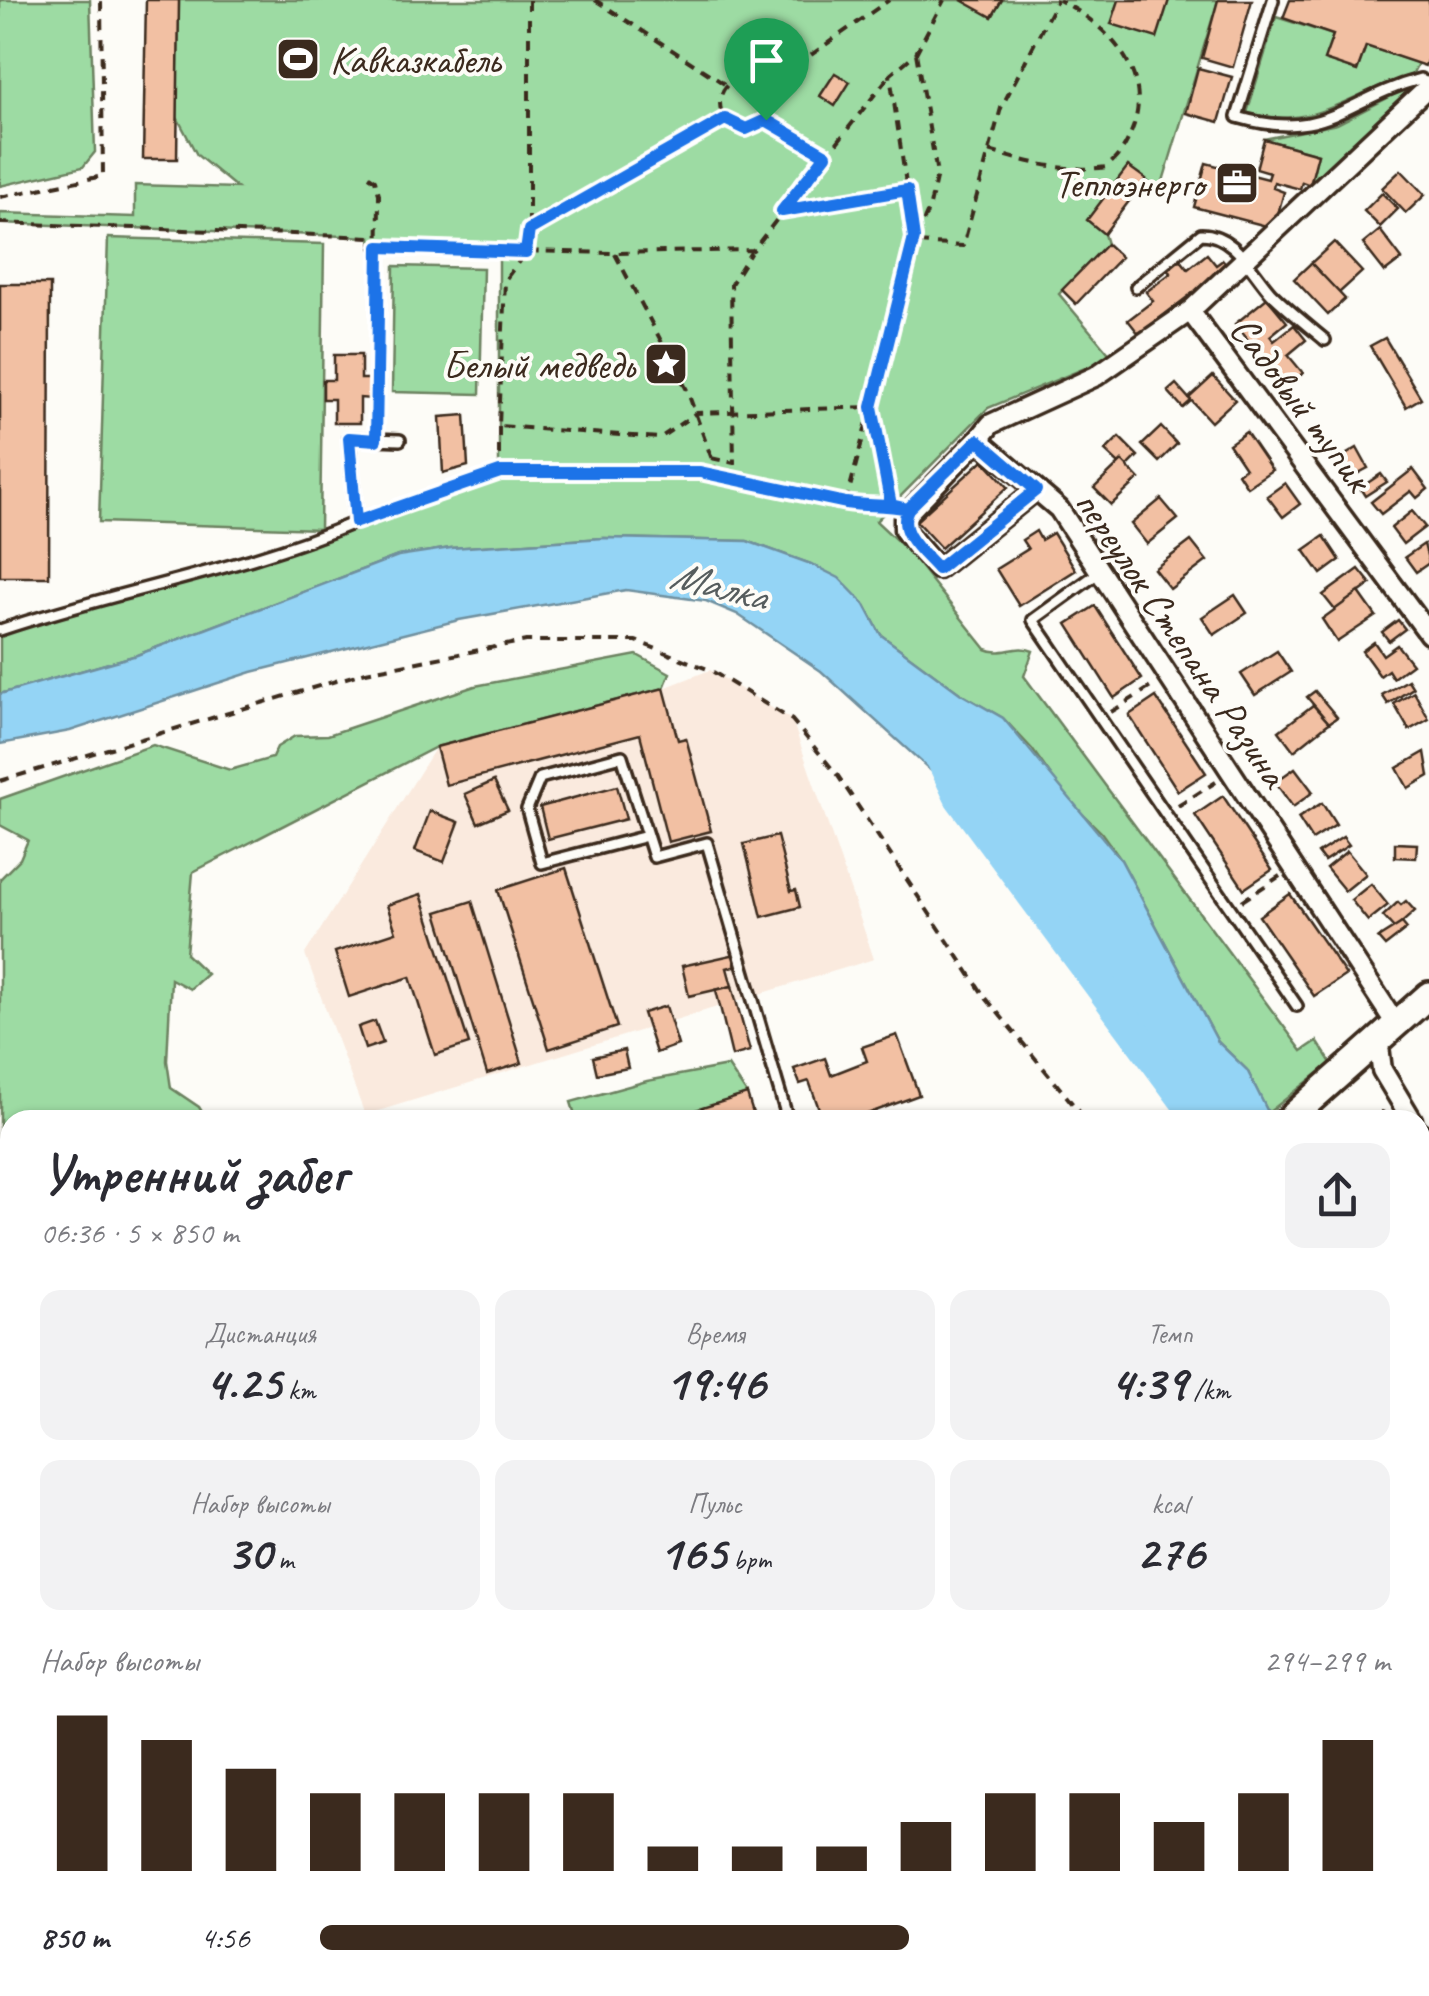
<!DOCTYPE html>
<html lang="ru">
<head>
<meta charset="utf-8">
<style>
	body { margin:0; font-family:Caveat,sans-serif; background:#f2f2f3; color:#2b2b33; height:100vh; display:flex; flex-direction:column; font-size:38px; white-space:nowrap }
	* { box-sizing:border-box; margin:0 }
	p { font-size:32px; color:#7c7c81 }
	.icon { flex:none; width:55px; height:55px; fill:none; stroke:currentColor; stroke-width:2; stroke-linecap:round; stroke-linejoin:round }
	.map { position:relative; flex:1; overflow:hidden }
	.drawer { position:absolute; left:0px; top:1110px; width:1430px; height:888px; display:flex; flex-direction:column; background:#fff; border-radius:30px 30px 0 0; box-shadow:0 2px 8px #0004 }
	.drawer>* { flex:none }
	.pin { position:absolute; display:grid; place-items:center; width:85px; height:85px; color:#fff; margin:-102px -42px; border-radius:50% 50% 50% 0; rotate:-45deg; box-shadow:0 0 10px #0007 }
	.pin .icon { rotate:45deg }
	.round { display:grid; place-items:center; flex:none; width:105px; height:105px; border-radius:20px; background:#f2f2f3 }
	.summary { display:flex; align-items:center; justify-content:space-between; height:170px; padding:0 40px }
	h1 { font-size:55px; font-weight:700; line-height:75px }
	.stats { display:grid; grid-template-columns:repeat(3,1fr); gap:15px; height:170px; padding:10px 40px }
	.stats div { display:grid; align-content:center; border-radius:20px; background:#f2f2f3; text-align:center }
	.stats b { font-size:50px; font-weight:700 }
	.stats small { font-size:28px; font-weight:400 }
	.stats p { font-size:28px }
	.chart { height:280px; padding:20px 40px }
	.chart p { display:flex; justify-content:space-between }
	.chart svg { width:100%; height:180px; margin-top:10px; stroke:#3b2a1e; stroke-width:6 }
	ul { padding:0 40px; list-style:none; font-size:32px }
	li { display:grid; grid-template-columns:160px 120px 1fr; align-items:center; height:75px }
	li i { height:25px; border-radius:12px; background:#3b2a1e }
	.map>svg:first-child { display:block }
</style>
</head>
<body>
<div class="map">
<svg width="1429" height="1996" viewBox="0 0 1429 1996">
	<rect width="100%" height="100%" fill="#fdfcf7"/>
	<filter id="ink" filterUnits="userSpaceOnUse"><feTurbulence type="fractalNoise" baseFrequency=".01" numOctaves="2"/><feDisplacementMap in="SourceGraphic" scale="20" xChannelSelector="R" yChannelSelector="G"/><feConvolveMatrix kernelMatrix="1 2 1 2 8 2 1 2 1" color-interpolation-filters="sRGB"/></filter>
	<g filter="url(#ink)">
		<polygon fill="#faeade" points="710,670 792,720 874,959 365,1115 305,954 436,747 664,688"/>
		<g fill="#9ddba3" stroke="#6c8260" stroke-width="2.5">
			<polygon points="0,0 90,0 95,152 83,167 0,186"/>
			<path d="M179 0H1218L1160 191 1128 167 1104 234 1107 244 1059 294 1112 357 988 408 876 521 907 550 986 649C1003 657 1016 643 1033 651L1024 676 1302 1051 1317 1041 1331 1063 1268 1113 1247 1070 1218 1042 1121 860 1101 832 1068 800 1032 749 1003 718 961 694 881 635 865 605 811 564 747 541 604 538 451 548 398 556 137 655 0 694V630L266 557 499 472V251L372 248 371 237 0 223V213L135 217V185L237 188 197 155 177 117Z"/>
			<path d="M1276 17 1333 35 1325 60 1357 71 1366 46 1418 63 1412 75C1348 92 1319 131 1247 113Z"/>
			<polygon points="1405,89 1415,92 1318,187 1310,185 1318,154 1264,139 1337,124"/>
			<polygon points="108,238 324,244 320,529 99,522"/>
			<polygon points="394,266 483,268 480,394 392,392"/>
			<polygon points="637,655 670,673 664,688 436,747 193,872 186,954 207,974 190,989 171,979 167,1061 171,1088 199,1107 207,1120 10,1120 10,1657 0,1657 0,879 20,859 28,840 0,825 0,799 153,745 230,770 272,758 277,747 295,736 328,735 475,686"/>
			<polygon points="728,1066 747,1094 674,1120 581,1120 576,1118 571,1102 647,1081"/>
		</g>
		<g fill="#94d4f5" stroke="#70909f" stroke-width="2.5">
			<polygon points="604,538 747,541 811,564 839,578 865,605 881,635 961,694 1003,718 1121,860 1218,1042 1247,1070 1268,1112 1284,1120 1200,1120 960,797 821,671 737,614 706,601 626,590 459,620 252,672 70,731 0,744 0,694 137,655 398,556 451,548"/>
			<polygon points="1420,1306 1429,1330 1429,1471 1420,1459"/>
		</g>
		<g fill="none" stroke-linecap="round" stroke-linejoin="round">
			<polyline stroke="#94d4f5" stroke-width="32" points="941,757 960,797 1200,1120"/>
		</g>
		<g fill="#f2c0a3" stroke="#3b2a1e" stroke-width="2.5">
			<polygon points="146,0 179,0 177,159 143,159"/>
			<polygon points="961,0 1002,0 992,17"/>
			<polygon points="1119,0 1169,0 1157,38 1111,24"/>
			<polygon points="1218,0 1252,0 1233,67 1202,58"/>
			<polygon points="1290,0 1429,0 1429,55 1425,66 1366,46 1357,71 1324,60 1333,35 1283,18"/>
			<polygon points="1198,68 1232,77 1219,122 1186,113"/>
			<polygon points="835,73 850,82 835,106 820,96"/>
			<polygon points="1264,139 1318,154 1310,185 1302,182 1300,189 1274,182 1273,188 1284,192 1274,228 1194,207 1206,163 1268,179 1270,173 1256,169"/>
			<polygon points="1128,166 1146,179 1104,234 1087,220"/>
			<polygon points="1401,170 1425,195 1406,213 1382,188"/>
			<polygon points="1382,193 1398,209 1380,227 1364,211"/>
			<polygon points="1380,230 1402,259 1385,272 1363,244"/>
			<polygon points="1334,242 1362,272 1339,293 1311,263"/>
			<polygon points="1107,244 1121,257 1076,304 1062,290"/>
			<polygon points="1207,254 1216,265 1223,260 1228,266 1139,334 1128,320 1153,301 1146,292 1171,273 1168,268 1180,259 1188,269"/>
			<polygon points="1311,263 1345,299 1328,315 1294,279"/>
			<polygon points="0,284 50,284 49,577 0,577"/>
			<polygon points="1267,298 1287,322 1270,336 1274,341 1294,325 1306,340 1288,355 1303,373 1287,387 1235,324"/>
			<polygon points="1385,338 1421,398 1406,407 1370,346"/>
			<polygon points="334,355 361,355 361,379 371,379 371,399 360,398 360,423 334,423 334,399 323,399 323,380 334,380"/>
			<polygon points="1213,376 1235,400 1211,422 1189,398"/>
			<polygon points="1176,384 1191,401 1183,408 1168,391"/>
			<polygon points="465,415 468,466 443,473 440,417"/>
			<polygon points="1161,427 1177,444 1159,462 1142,445"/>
			<polygon points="1246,432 1272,470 1247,487 1238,473 1245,468 1229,444"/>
			<polygon points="1119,437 1138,456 1128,466 1122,461 1119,464 1105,451"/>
			<polygon points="1357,448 1368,468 1349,478 1339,459"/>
			<polygon points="983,460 1008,487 941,548 916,521"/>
			<polygon points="1122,461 1139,479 1111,505 1094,488"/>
			<polygon points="1413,469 1428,489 1417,498 1411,491 1381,514 1371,502"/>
			<polygon points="1381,474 1387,482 1365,496 1360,488"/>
			<polygon points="1285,483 1300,504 1283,517 1267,496"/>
			<polygon points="1161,499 1178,519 1147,544 1131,524"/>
			<polygon points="1412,511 1425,527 1403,544 1391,528"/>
			<polygon points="1036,531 1041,540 1053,533 1076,570 1019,606 996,569 1028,549 1022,540"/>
			<polygon points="1324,536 1340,560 1321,574 1304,550"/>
			<polygon points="1191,541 1207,561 1170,589 1154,569"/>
			<polygon points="1424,544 1429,563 1416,572 1405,557"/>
			<polygon points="1359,569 1371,584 1335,610 1323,595"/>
			<polygon points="1359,592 1376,616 1337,642 1322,619"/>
			<polygon points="1235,595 1247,613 1214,635 1202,617"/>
			<polygon points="1095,606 1142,679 1114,698 1067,624"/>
			<polygon points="1398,620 1405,629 1389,641 1382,632"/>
			<polygon points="1374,642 1383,655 1397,645 1412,664 1393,678 1388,670 1380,676 1362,651"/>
			<polygon points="1277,651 1291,672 1255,695 1241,674"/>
			<polygon points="1408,680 1413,688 1388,704 1382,695"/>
			<polygon points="664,688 678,740 686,738 711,831 668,842 640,734 446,785 436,747"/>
			<polygon points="1315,691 1337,717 1329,723 1307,697"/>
			<polygon points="1414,692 1429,719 1409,730 1394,704"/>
			<polygon points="1156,697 1206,773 1178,791 1129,715"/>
			<polygon points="1313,705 1329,723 1294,751 1279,731"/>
			<polygon points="1425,752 1429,776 1408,788 1397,768"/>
			<polygon points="1295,768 1313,792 1293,807 1275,782"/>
			<polygon points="494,781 508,810 478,823 465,794"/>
			<polygon points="617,786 626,819 548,839 540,807"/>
			<polygon points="1223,796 1272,870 1244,889 1195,815"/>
			<polygon points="1322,803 1336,825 1312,840 1298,818"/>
			<polygon points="430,811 459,822 444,862 415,851"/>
			<polygon points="777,836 791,891 796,890 800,907 762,917 744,844"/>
			<polygon points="1343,837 1349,845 1324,861 1318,853"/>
			<polygon points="1395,843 1417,844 1416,858 1395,857"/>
			<polygon points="1347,851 1366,874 1345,891 1326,868"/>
			<polygon points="566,868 617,1027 549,1049 498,890"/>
			<polygon points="1371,884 1388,905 1368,921 1351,900"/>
			<polygon points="421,894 469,1044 435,1055 410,977 349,997 335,952 396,932 387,905"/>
			<polygon points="1290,894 1346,975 1314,996 1259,916"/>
			<polygon points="472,901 522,1063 487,1074 437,912"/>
			<polygon points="1406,901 1415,911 1395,929 1383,916 1398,902 1401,905"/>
			<polygon points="1402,923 1407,929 1385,946 1378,938"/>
			<polygon points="736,954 738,965 727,968 732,986 689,996 682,966"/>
			<polygon points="732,986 750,1051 732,1056 716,990"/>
			<polygon points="666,1006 678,1045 656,1053 643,1013"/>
			<polygon points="375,1021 383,1043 365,1049 358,1027"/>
			<polygon points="897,1035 919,1095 851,1120 823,1120 809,1081 800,1084 794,1069 825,1058 831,1075 867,1061 862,1047"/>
			<polygon points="624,1050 628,1068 597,1074 593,1057"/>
			<polygon points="747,1094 755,1120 674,1120 673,1117"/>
			<polygon points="1420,1701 1429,1704 1429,1742 1420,1739"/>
			<polygon points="1420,1783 1429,1786 1426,1822 1420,1820"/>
			<polygon points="587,1988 625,1988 624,1996 587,1996"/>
			<polygon points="797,1988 831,1988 828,1996 801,1996 795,1994"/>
		</g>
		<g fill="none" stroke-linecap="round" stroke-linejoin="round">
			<defs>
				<g id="lane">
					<path d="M1273 0 1237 117C1327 143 1344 99 1420 79L1429 85"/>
					<path d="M1136 287 1201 234C1235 234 1251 271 1271 293 1288 310 1307 325 1325 340"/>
					<polyline points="1098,573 1033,620 1297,1006"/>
					<path d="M0 630C118 590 241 571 356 522L349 438 400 440"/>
					<polyline points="647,836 542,863 527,809 540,778 622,756 654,857 707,843 788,1120"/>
					<polyline points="0,1981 7,1791"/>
				</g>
				<g id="street">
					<polyline points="1190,311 1429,634"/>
					<polyline points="978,440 904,517 904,530 938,569 1036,490"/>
					<polyline points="1396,1024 1059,509 978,440 991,424 1096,376 1190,311 1429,86"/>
					<polyline points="1378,1038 1382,1070 1412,1120"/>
					<polyline points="1420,1132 1429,1145"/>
					<polyline points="0,1511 10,1503"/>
					<polyline points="0,1791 10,1791"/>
					<polyline points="1420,1888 1429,1891"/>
					<polyline points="1008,1988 1032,1996"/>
				</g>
				<g id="secondary">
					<polyline points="1288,1120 1429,995"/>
					<polyline points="727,1996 730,1988"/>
				</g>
			</defs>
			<use href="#lane" stroke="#3b2a1e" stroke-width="16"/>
			<use href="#street" stroke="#3b2a1e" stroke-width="25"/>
			<use href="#secondary" stroke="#3b2a1e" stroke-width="32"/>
			<g stroke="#3b2a1e" stroke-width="4" stroke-dasharray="10 8" stroke-linecap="butt">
				<polyline points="529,0 529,230"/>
				<polyline points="595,0 726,85"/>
				<circle cx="746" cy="103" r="26"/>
				<polyline points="767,86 889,0"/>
				<polyline points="725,119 529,230 526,252 505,280 499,426 660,438 696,413 872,407 891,505"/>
				<polyline points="766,120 827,155"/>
				<path d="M989 151C1027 162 1066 173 1106 167 1119 157 1126 146 1132 130 1155 73 1107 25 1059 0"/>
				<polyline points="369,176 375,180 379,194 377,425"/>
				<polyline points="0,197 103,176 101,0"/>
				<polyline points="782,211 906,190"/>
				<polyline points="0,223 372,237 372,248 615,253 753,250 890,75"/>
				<polyline points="914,238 890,75 916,53 944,0"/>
				<polygon points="914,238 918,241 915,245 911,242"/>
				<polyline points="916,238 930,206 937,174 916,53"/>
				<polyline points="918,243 963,246 1001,108 1057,0"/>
				<polyline points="615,254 687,390 718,476"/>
				<polyline points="499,427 499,472"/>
				<polyline points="711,458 734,463 731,284 751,252"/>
				<polyline points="846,503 913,244"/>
				<polyline points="370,517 499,472 699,472 846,503 889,504"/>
				<polyline points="1111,712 1154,685"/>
				<polyline points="0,781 366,672 526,641 636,641 710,670 792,720 838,776 985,997 1086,1120"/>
				<polyline points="1178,806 1216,782"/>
				<polyline points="1242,901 1280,876"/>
				<polyline points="1380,1120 1383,1108"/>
				<polyline points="1420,1252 1429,1265"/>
				<polyline points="1420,1561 1429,1573"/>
			</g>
			<use href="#lane" stroke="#fdfcf7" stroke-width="9"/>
			<use href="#street" stroke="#fdfcf7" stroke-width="18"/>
			<use href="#secondary" stroke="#fdfcf7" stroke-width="25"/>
		</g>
	</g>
	<g fill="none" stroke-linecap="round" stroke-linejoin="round" filter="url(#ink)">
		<defs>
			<path id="route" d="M766 120 746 129 725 119 529 230 526 252 379 247 376 440 349 438 356 522 500 472H700L846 503C868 507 884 503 908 509L978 440 1036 490 938 569C923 552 896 532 908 509L891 505 872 407 914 238 907 190 782 211 826 155 766 120"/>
		</defs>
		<use href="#route" stroke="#fff" stroke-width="20"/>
		<use href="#route" stroke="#1a73e8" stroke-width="12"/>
	</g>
	<defs>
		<symbol id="stadium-square" viewBox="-11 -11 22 22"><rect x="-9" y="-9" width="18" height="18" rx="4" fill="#3b2a1e" stroke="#fdfcf7"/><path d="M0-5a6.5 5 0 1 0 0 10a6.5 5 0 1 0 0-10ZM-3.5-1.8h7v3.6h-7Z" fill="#fff"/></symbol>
		<symbol id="office-square" viewBox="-11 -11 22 22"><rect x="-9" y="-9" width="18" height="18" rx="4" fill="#3b2a1e" stroke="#fdfcf7"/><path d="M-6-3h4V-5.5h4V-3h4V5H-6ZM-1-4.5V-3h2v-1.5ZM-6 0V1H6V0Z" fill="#fff"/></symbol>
		<symbol id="sight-square" viewBox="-11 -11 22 22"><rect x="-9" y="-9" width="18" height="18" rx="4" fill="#3b2a1e" stroke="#fdfcf7"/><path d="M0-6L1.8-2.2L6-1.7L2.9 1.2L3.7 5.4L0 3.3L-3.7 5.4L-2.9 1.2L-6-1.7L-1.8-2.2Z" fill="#fff"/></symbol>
	</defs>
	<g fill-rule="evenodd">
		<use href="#stadium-square" x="273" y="34" width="50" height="50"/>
		<use href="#office-square" x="1212" y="158" width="50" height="50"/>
		<use href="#sight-square" x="641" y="339" width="50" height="50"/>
	</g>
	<g text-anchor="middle" stroke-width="8" stroke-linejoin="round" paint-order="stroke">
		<g font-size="40" fill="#3b2a1e" stroke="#fdfcf7" text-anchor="end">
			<text x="330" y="73" text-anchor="start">Кавказкабель</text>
			<text x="1204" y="197">Теплоэнерго</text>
			<text x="634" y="378">Белый медведь</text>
		</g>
		<g font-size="40" fill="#3b2a1e" stroke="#fdfcf7">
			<text transform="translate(1302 403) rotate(53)" y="14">Садовый тупик</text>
			<text transform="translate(1182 638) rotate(56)" y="14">переулок Степана Разина</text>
		</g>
		<g font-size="42" font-style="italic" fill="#565d5e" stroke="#fdfcf7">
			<text transform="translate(719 584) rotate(14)" y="15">Малка</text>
		</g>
	</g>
</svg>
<div class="pin" style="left:766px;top:120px;background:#1e9e55"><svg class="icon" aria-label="arrive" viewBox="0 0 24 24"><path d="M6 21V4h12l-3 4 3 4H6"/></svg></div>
<section class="drawer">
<div class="summary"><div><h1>Утренний забег</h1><p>06:36 · 5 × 850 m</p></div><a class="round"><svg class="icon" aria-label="share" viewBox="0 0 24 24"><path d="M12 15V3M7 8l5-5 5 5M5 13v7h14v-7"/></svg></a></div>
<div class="stats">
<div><p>Дистанция</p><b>4.25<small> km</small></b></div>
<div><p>Время</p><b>19:46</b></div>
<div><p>Темп</p><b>4:39<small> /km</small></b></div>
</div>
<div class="stats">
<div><p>Набор высоты</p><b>30<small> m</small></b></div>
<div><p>Пульс</p><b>165<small> bpm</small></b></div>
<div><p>kcal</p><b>276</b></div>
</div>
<div class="chart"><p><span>Набор высоты</span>294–299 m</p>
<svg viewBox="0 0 160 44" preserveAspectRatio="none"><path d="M5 44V6M15 44V12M25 44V19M35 44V25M45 44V25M55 44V25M65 44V25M75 44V38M85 44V38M95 44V38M105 44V32M115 44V25M125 44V25M135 44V32M145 44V25M155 44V12"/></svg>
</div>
<ul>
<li><b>850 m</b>4:56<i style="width:55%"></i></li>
</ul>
</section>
</div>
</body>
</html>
